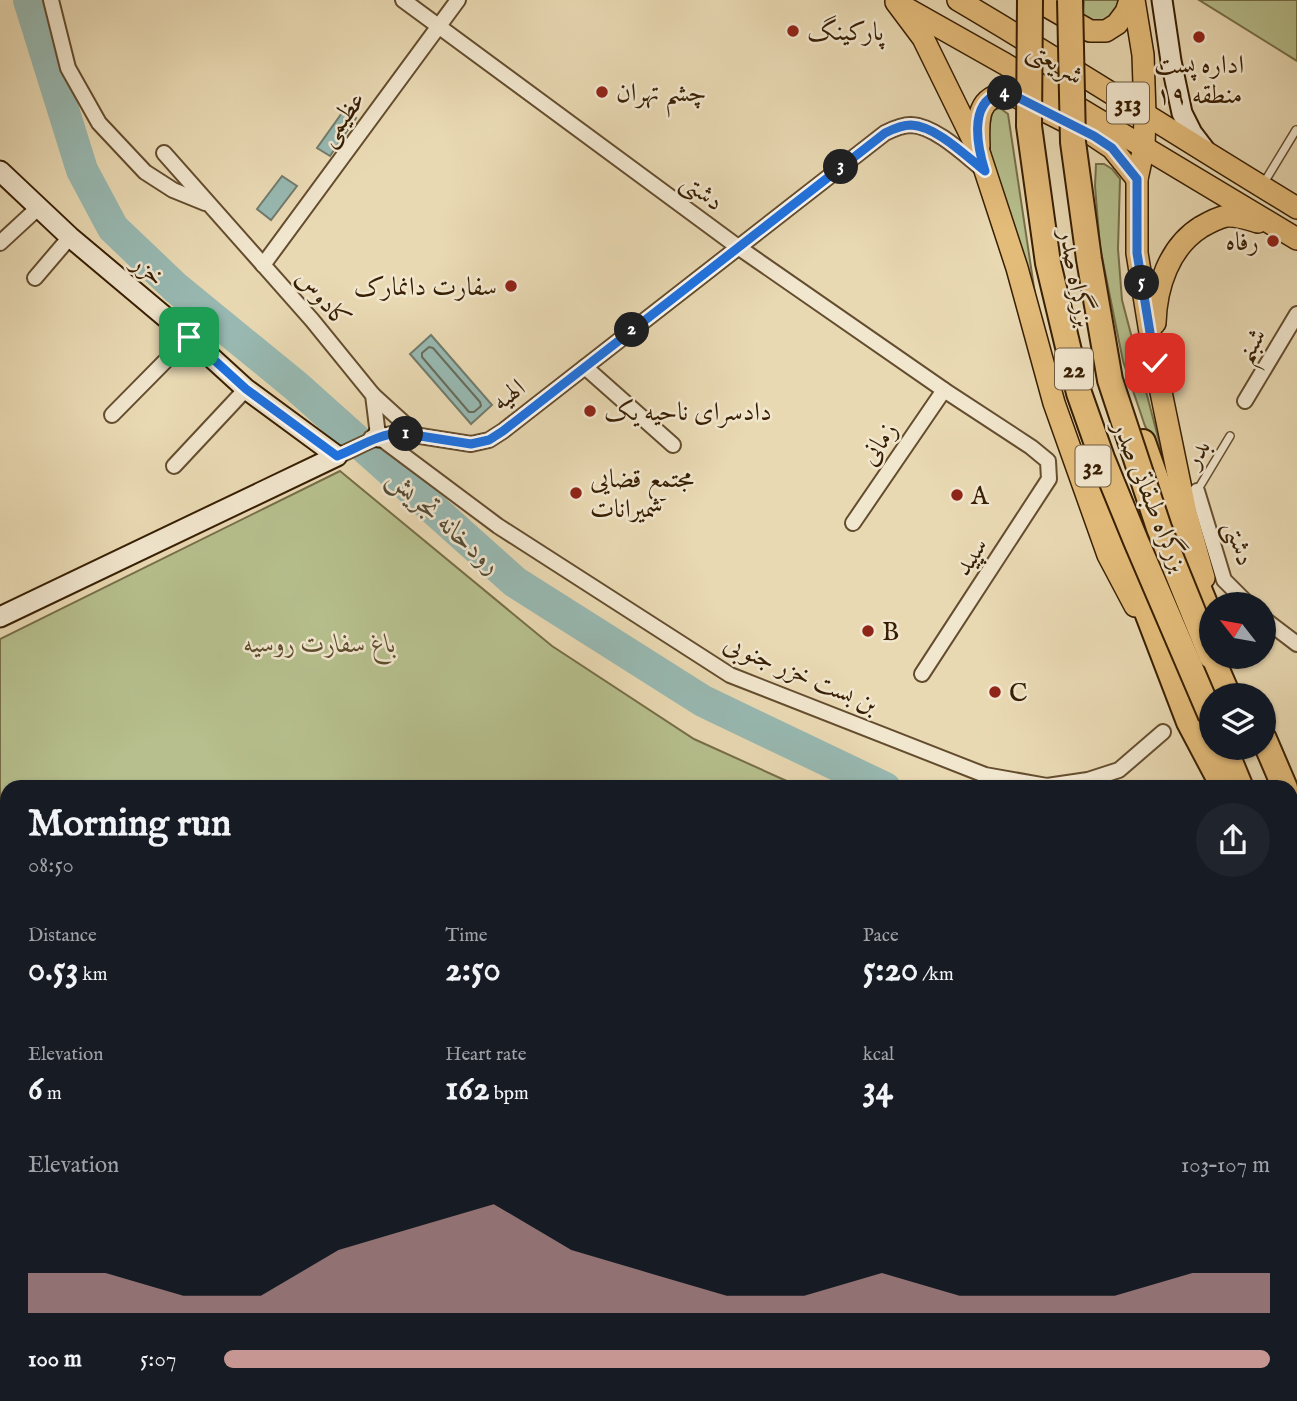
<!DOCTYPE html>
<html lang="en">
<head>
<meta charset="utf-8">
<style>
	body { margin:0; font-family:"IM FELL English",Amiri,serif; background:#20242c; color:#f1f3f6; height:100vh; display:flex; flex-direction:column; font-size:26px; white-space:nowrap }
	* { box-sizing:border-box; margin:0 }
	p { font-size:23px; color:#9ea1a6 }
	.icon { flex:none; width:38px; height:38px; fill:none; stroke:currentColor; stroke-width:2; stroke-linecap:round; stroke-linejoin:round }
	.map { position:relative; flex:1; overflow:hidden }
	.drawer { position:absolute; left:0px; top:780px; width:1298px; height:621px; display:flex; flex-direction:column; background:#171b24; border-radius:21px 21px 0 0; box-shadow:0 2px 5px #0004 }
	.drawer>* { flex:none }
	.needle { width:46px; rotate:301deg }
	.controls { position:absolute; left:1199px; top:592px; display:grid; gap:14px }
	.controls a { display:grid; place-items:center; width:77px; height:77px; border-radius:50%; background:#171b24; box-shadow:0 2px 5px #0004; font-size:35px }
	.pin { position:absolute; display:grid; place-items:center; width:60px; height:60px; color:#fff; margin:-30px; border-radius:14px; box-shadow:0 4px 10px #0006 }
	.km { position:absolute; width:35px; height:35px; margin:-18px; border-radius:50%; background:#222; color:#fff; font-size:19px; line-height:35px; text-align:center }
	.round { display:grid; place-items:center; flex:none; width:74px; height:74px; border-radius:37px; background:#20242c }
	.overview { display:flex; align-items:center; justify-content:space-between; height:119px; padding:0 28px }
	h1 { font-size:38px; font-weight:800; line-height:52px }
	.figures { display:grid; grid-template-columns:repeat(3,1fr); gap:10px; height:119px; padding:7px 28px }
	.figures div { display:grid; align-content:center }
	.figures b { font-size:35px; font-weight:800 }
	.figures small { font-size:19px; font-weight:400 }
	.figures p { font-size:19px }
	.chart { height:196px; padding:14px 28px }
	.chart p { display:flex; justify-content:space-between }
	.chart svg { width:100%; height:126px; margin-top:7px; fill:#c59692; opacity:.7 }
	ul { padding:0 28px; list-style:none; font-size:23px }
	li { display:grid; grid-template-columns:112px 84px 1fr; align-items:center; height:52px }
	li i { height:18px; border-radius:9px; background:#c59692 }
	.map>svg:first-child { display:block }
</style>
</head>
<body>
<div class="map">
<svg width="1297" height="1401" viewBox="0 0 1297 1401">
	<rect width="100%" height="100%" fill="#e9d9b3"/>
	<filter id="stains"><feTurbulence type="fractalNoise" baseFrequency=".00286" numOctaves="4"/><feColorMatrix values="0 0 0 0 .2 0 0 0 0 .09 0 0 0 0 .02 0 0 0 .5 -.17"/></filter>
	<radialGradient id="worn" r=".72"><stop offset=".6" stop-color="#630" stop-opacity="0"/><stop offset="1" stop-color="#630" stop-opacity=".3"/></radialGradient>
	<g fill="#b6bf8d" stroke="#766e48" stroke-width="2">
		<polygon points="1084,0 1121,0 1109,22 1082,23"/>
		<polygon points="1199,0 1297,0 1297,61"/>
		<path d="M1000 108 1008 114 1035 294C1027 272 1019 249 1011 227 998 190 981 150 993 110Z"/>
		<polygon points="1096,164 1104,164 1112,169 1120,179 1118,249 1122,300 1164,460 1145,426 1123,361 1100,247 1095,186"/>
		<polygon points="340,471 552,646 694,739 800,787 7,788 7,1072 0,1072 0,639"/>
	</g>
	<g fill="#98b9b2" stroke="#717b6c" stroke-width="2">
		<polygon points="344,110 356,118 330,156 317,148"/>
		<polygon points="282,176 297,186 271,220 257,209"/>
		<polygon points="431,335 492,405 471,424 410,354"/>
	</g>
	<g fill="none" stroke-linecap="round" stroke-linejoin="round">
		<polygon stroke="#686c5a" stroke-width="2" points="429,347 433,348 480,402 481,406 474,412 469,412 422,357 422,353"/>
		<polyline stroke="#98b9b2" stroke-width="32" points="29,0 82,170 113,228 176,288 296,386 515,582 703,701 885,788"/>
		<defs>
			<g id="lane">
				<polyline points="1262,186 1296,130"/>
				<polyline points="1197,491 1230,436"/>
			</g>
			<g id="street">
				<polyline points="51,0 68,68 99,123 145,172 173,190 205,203"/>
				<polyline points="403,0 738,247 944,390 1031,447 1048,461 1049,479 922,674"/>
				<polyline points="164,153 312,320 373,395 378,435 371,438"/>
				<polyline points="0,243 39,207"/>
				<polyline points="263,265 458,0"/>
				<polyline points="35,278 70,237"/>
				<polyline points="585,367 673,445"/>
				<polyline points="373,395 418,436"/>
				<polyline points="1245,401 1297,314"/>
				<polyline points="112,415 189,337"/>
				<polyline points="379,437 498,526 730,675 985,775 1047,786 1088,780 1119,770 1163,732"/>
				<path d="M337 456C358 448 377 434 401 433L471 444 489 440 503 431 885 133C893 129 902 125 911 125 936 126 966 156 985 171"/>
				<polyline points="174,466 246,389"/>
				<polyline points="1197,491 1224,580 1248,604"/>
				<polyline points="853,523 944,390"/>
				<polyline points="1264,619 1297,644"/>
				<polyline points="1292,1044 1297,1055"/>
				<polyline points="1292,1185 1297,1162"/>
				<polyline points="0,1309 4,1308"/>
				<polyline points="881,1395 892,1401"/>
				<polyline points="713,1399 717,1395"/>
				<polyline points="573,1401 583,1395"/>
				<polyline points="972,1401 976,1395"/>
				<polyline points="1159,1401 1162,1395"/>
			</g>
			<g id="secondary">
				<polyline points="1162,0 1171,61 1182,113 1192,133 1205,150"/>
				<polyline points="0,171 70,237 189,337 246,389 337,456 0,617"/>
				<polyline points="378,435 379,437"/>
				<polyline points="0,1100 7,1100"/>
				<polyline points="1292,1262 1297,1264"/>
				<polyline points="503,1395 511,1401"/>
			</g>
			<g id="primary">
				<path d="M958 0C1072 67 1183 139 1297 208"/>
				<polyline points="1036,0 1090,31 1106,31 1117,24 1126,12 1130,0"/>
				<polyline points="1134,0 1143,55 1145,114 1144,147 1137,179 1137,253 1155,363 1186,513 1204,578"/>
				<polyline points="896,2 923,38 979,152 1017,268 1054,403 1108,555 1135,606"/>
				<polyline points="904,7 1005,64 1297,239"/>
				<path d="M979 146C978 120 976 96 1009 93L1094 136 1112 148 1137 179"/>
				<path d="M1155 323C1156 287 1169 247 1201 227 1208 223 1217 218 1226 216 1237 215 1248 219 1258 222"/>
			</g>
			<g id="highway">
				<polyline points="1143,442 1171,521 1211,618"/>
				<polyline points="1091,458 1122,547 1189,722 1224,788"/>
				<polyline points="1211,656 1228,695"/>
				<polyline points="1264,739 1285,788"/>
				<polyline points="1224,747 1241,788"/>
				<polyline points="1292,801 1297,812"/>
				<polyline points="1292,912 1297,926"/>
				<polyline points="1292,955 1297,968"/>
			</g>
		</defs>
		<use href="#lane" stroke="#644d2e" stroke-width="10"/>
		<use href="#street" stroke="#644d2e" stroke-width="18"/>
		<use href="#secondary" stroke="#371e02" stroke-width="23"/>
		<use href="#primary" stroke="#371e02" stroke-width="24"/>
		<use href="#highway" stroke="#371e02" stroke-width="28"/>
		<use href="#lane" stroke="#f1e6ce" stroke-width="7"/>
		<use href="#street" stroke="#f1e6ce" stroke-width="14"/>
		<use href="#secondary" stroke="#f1e6ce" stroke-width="19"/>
		<use href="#primary" stroke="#e4bc7a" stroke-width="21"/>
		<use href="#highway" stroke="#e4bc7a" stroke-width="24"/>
		<defs>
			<g id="highway-bridge">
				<polyline points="1030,0 1029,126 1048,263 1079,393 1102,458 1136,541 1211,716"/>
				<polyline points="1070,0 1073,142 1089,259 1110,380 1159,528 1211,656"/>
				<polyline points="1292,841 1297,854"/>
			</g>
		</defs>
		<use href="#highway-bridge" stroke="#371e02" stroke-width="28" stroke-linecap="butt"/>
		<use href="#highway-bridge" stroke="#e4bc7a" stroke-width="24"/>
	</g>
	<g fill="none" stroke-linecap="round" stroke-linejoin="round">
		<defs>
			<path id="route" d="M189 337 246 389 337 456C358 448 377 434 401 433L471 444 489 440 503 431 885 133C893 129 902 125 911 125 936 126 966 156 985 171 978 149 968 104 998 94 1001 93 1005 93 1009 93L1094 136 1112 148 1137 179V253L1155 363"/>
		</defs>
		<use href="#route" stroke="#fff" stroke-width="14"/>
		<use href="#route" stroke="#1a73e8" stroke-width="9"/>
	</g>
	<g fill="#8f2418" stroke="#f1e6ce" stroke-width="2.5">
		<circle cx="793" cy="31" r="7"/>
		<circle cx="1199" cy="37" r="7"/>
		<circle cx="602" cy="92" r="7"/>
		<circle cx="1273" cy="241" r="7"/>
		<circle cx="511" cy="286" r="7"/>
		<circle cx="590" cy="411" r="7"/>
		<circle cx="576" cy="493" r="7"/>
		<circle cx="957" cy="495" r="7"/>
		<circle cx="868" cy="631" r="7"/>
		<circle cx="995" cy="692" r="7"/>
	</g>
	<g text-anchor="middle" stroke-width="5" stroke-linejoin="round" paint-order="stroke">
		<g fill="#f1e6ce" stroke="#6f5a3f" stroke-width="2">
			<rect x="1107" y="82.5" width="42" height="41" rx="5"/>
			<rect x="1055" y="348.5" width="38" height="41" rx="5"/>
			<rect x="1075.5" y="445.5" width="35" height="41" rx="5"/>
		</g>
		<g font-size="24" font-weight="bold" fill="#371e02">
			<text x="1128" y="111">313</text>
			<text x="1074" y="377">22</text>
			<text x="1093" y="474">32</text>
		</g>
		<g font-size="26" fill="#371e02" stroke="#f1e6ce" text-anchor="start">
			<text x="807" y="40">پارکینگ</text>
			<text x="1199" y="73" text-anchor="middle">اداره پست<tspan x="1199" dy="30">منطقه ۱۹</tspan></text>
			<text x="616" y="101">چشم تهران</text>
			<text x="1259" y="250" text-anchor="end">رفاه</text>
			<text x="497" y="295" text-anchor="end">سفارت دانمارک</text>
			<text x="604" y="420">دادسرای ناحیه یک</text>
			<text x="590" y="487">مجتمع قضایی<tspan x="590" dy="30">شمیرانات</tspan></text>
			<text x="971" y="504">A</text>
			<text x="882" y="640">B</text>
			<text x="1009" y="701">C</text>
		</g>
		<g font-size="26" fill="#371e02" stroke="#f1e6ce">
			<text transform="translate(1056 62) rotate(31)" y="9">شریعتی</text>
			<text transform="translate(341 118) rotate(-54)" y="9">عظیمی</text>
			<text transform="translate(703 191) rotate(37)" y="9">دشتی</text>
			<text transform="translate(149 269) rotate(40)" y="9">خزر</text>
			<text transform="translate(1077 278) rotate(80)" y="9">بزرگراه صدر</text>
			<text transform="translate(324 298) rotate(49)" y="9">کادوس</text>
			<text transform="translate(1250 345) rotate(-59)" y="9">شبنم</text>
			<text transform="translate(508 394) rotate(-37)" y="9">الهیه</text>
			<text transform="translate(878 443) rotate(-56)" y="9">زمانی</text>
			<text transform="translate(1196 453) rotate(-59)" y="9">بدر</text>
			<text transform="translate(1151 496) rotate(68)" y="9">بزرگراه طبقاتی صدر</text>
			<text transform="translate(1240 543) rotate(71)" y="9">دشتی</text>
			<text transform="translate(970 556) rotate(-57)" y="9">سپید</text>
			<text transform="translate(801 673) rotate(23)" y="9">بن بست خزر جنوبی</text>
		</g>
		<g font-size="26" font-style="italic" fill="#5d4e2c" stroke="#f1e6ce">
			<text x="320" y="652">باغ سفارت روسیه</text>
		</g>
		<g font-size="28" font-style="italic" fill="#544c37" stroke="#f1e6ce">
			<text transform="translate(445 520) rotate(42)" y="10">رودخانه تجریش</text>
		</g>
	</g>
	<rect width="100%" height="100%" filter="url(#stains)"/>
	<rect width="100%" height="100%" fill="url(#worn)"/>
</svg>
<div class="controls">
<a><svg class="needle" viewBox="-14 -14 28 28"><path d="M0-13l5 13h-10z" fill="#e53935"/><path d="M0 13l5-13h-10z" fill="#9ea1a6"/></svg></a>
<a><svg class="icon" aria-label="layers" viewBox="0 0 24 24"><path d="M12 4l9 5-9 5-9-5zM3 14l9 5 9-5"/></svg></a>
</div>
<div class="pin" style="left:189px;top:337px;background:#1e9e55"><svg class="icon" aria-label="arrive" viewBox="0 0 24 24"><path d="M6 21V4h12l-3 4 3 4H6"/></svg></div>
<div class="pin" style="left:1155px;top:363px;background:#d93025"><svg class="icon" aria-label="check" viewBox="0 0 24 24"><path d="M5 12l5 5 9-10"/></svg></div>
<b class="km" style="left:406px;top:434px">1</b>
<b class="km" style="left:632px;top:330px">2</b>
<b class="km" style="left:841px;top:167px">3</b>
<b class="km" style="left:1005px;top:93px">4</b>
<b class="km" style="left:1142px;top:283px">5</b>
<section class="drawer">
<div class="overview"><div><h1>Morning run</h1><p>08:50</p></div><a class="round"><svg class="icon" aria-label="share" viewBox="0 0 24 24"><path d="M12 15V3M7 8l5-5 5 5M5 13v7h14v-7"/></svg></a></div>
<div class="figures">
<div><p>Distance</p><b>0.53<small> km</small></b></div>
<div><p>Time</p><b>2:50</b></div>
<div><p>Pace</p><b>5:20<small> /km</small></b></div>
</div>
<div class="figures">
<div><p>Elevation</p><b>6<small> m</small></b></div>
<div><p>Heart rate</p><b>162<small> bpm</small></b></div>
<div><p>kcal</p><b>34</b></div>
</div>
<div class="chart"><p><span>Elevation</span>103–107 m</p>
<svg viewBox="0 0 160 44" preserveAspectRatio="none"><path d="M0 44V30L10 30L20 38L30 38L40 22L50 14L60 6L70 22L80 30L90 38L100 38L110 30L120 38L130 38L140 38L150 30L160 30V44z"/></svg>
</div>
<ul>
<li><b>100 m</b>5:07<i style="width:100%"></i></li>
</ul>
</section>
</div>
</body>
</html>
